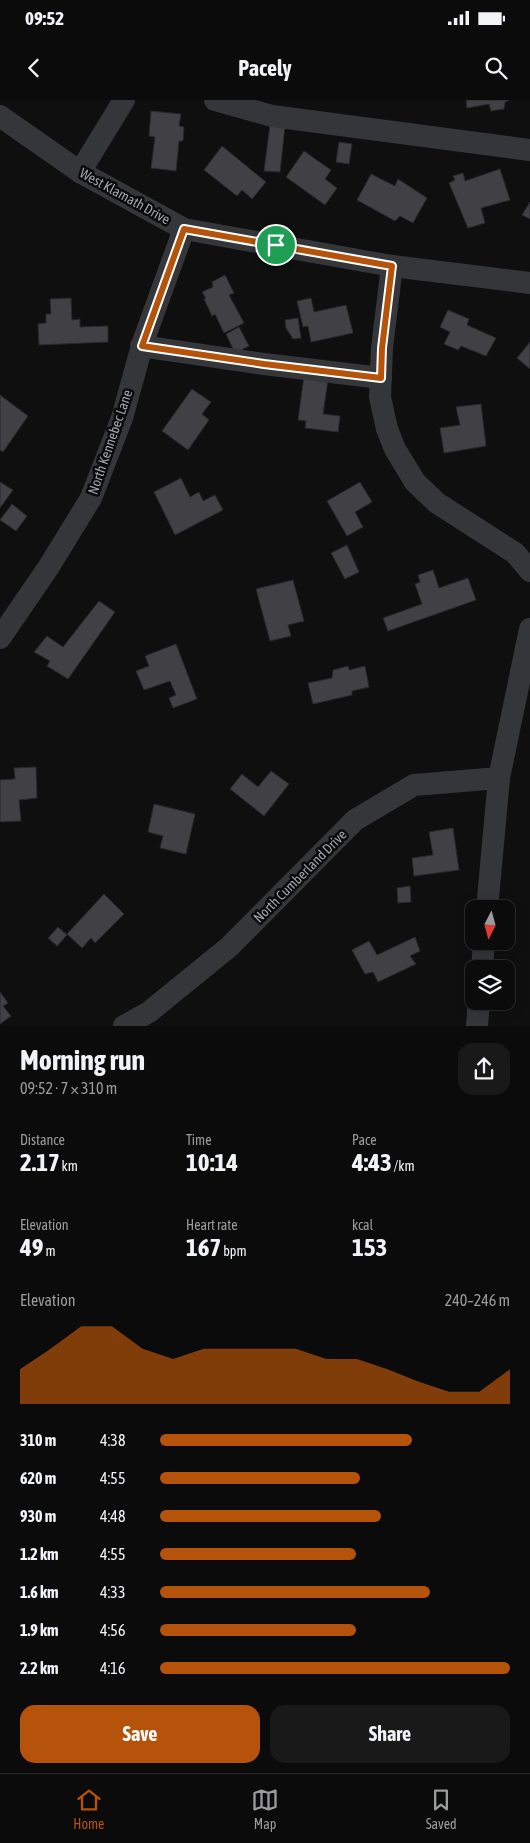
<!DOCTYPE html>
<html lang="en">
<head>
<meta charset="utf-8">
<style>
	body { margin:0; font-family:"Asap Condensed",sans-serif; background:#19191a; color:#f1f3f6; height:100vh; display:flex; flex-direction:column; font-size:19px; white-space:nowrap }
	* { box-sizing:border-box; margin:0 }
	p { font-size:16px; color:#9a9b9d }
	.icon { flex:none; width:28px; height:28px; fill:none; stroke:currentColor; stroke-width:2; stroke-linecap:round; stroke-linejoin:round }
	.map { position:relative; height:926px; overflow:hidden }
	.details { display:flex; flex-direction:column; background:#0b0b0c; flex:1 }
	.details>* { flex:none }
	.needle { width:32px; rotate:186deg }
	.fabs { position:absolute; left:465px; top:800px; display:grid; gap:10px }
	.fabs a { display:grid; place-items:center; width:50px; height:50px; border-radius:10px; background:#0b0b0c; box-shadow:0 2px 12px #0003,0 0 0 1px #2b2b2d; font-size:25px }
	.pin { position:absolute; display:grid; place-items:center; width:42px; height:42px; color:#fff; margin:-21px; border:2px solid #fff; border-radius:50%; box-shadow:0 1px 5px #0007 }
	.round { display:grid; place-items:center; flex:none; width:52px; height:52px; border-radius:15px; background:#19191a }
	.summary { display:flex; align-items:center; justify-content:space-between; height:85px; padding:0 20px }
	h1 { font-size:28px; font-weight:700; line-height:38px }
	.figures { display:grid; grid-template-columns:repeat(3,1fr); gap:8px; height:85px; padding:5px 20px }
	.figures div { display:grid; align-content:center }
	.figures b { font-size:25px; font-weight:700 }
	.figures small { font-size:14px; font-weight:400 }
	.figures p { font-size:14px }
	.chart { height:140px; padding:10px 20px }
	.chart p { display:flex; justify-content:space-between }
	.chart svg { width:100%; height:90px; margin-top:5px; fill:#b45309; opacity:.7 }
	.cta { display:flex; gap:10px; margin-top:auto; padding:10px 20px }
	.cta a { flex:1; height:58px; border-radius:15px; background:#b45309; color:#fff; font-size:20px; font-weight:700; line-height:58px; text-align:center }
	.cta a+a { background:#19191a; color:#f1f3f6 }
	ul { padding:0 20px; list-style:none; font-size:16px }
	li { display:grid; grid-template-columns:80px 60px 1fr; align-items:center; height:38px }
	li i { height:12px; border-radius:6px; background:#b45309 }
	.status { display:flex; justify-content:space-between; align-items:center; height:35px; padding:0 25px; background:#0b0b0c; direction:ltr }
	.status svg { height:14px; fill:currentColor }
	header { display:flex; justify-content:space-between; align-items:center; height:65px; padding:0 20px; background:#0b0b0c; font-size:22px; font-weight:700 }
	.menu { display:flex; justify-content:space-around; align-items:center; height:70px; border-top:1px solid #2b2b2d; background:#0b0b0c; font-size:14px; color:#9a9b9d }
	.menu a { display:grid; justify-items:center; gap:2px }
	.menu .active { color:#b45309 }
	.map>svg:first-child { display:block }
</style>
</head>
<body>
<div class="status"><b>09:52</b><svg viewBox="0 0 49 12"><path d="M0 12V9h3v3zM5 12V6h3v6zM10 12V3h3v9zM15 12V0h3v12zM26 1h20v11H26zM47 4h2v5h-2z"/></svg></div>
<header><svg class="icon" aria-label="back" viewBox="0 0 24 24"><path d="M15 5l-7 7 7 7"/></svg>Pacely<svg class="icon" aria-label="search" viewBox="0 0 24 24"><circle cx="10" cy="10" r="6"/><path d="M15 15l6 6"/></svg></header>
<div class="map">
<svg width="530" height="926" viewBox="0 0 530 926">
	<rect width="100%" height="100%" fill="#0f0f10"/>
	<g fill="#414145" stroke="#29292c">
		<polygon points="466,0 508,0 508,1 505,2 504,9 491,11 489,4 467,8"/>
		<polygon points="151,11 181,14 179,26 184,27 183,41 179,41 176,71 151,68 155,37 149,36"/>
		<polygon points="270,25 285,26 280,72 264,71"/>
		<polygon points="339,42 352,44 349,64 336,62"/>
		<polygon points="222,46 266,82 252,99 242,90 237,96 204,70"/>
		<polygon points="304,51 331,70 325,79 337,88 325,105 286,77"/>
		<polygon points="500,69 510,100 481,108 485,123 468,128 449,83 455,80 453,76 463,73 465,81"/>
		<polygon points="371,74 395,86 398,79 427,98 413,123 400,116 395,121 357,100"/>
		<polygon points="530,102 530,119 522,115"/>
		<polygon points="225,175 234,193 229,195 244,223 224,233 215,214 212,216 204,199 206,198 202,192 213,187 212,182"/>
		<polygon points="71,198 72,220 80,219 80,227 108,226 108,242 39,245 38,224 46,223 46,214 51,214 50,199"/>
		<polygon points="311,198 314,212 346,205 353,233 311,242 308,226 303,227 297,201"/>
		<polygon points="448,210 469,219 467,225 496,238 486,256 461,246 458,250 444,244 450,232 440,227"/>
		<polygon points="298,218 301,238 293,239 286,228 285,220"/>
		<polygon points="239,227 249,246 235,253 226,234"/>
		<polygon points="530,242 530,269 517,258"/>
		<polygon points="304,276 328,280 323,314 340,316 338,332 305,328 306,321 298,320"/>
		<polygon points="192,289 211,302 202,314 209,320 188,350 162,331"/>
		<polygon points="0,295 28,316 3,352 0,350"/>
		<polygon points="481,304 486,346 444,353 440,328 460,325 456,307"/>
		<polygon points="181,378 190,397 199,392 203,401 215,395 223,410 175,435 154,392"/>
		<polygon points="0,382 13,390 0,408"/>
		<polygon points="360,382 372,402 355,412 363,427 347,436 327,401"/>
		<polygon points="12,404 27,416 16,431 0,420"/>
		<polygon points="347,445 359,472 345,479 331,453"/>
		<polygon points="433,470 439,488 468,478 476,500 388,531 383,518 422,504 415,484 420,482 418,475"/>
		<polygon points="293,480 304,521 288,525 291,536 270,541 256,489"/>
		<polygon points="99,501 115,512 68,579 47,566 50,561 34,552 47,536 63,547"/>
		<polygon points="176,544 197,599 173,608 169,598 176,595 170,581 144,590 136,571 149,566 145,556"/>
		<polygon points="348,566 349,570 365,566 369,587 352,591 352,595 313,604 308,583 332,578 333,570"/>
		<polygon points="36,667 37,698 19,700 21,721 0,722 0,680 15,679 14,668"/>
		<polygon points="271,671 289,684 264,716 230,689 242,674 258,687"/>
		<polygon points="154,704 195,714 186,754 160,748 163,736 148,732"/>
		<polygon points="453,728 459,770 414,776 412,758 433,755 429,732"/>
		<polygon points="410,786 411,802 398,803 397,788"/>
		<polygon points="104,794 124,814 95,843 91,838 82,848 67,834"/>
		<polygon points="58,827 67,835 57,846 48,838"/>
		<polygon points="415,837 420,851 410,856 416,864 378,882 373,872 365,874 352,850 369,841 377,855"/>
		<polygon points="0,892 8,903 3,906 11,916 0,924"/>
	</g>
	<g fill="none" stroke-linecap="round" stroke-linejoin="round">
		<g stroke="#353639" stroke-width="22">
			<polyline points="215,0 272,16 530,50"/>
			<polyline points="0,16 80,72 184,129 392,166 530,183"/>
			<polyline points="80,72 124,0"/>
			<polyline points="392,166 382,248 380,297 387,329 395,349 415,382 437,403 515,453 530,471"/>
			<polyline points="141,246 264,264 381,278"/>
			<polyline points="0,538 48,468 91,398 122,318 143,242 184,129"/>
			<polyline points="487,809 499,678 530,529"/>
			<polyline points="482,869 484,841"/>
			<polyline points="124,926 149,912 229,847 355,720 414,685 499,678"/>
			<polyline points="477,926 479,901"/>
		</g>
	</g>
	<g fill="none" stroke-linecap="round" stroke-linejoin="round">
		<defs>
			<polygon id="route" points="184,129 392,166 382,248 381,278 264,264 142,246"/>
		</defs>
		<use href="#route" stroke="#fff" stroke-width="10"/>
		<use href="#route" stroke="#b45309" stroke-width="6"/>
	</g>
	<g text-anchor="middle" stroke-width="5" stroke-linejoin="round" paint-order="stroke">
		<g font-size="14" fill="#a2a4af" stroke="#0a0a0b">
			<text transform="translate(125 96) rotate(29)" y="5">West Klamath Drive</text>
			<text transform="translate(110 342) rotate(-71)" y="5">North Kennebec Lane</text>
			<text transform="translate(300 776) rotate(-45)" y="5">North Cumberland Drive</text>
		</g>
	</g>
</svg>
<div class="fabs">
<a><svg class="needle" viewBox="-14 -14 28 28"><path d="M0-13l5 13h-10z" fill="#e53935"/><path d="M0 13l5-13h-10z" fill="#9a9b9d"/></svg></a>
<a><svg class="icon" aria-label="layers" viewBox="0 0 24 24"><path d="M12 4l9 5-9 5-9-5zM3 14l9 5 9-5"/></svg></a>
</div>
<div class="pin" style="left:276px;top:145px;background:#1e9e55"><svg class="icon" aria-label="arrive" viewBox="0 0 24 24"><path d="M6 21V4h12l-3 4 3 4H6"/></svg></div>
</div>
<section class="details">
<div class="summary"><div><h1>Morning run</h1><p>09:52 · 7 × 310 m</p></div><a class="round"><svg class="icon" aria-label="share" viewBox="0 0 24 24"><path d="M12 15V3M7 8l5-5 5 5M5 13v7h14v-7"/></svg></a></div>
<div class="figures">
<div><p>Distance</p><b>2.17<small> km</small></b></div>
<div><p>Time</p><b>10:14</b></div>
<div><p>Pace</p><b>4:43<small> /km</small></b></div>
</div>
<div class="figures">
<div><p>Elevation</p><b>49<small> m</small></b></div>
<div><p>Heart rate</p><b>167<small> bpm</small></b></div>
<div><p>kcal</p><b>153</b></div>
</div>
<div class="chart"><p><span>Elevation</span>240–246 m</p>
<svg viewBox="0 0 160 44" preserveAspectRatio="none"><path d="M0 44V27L10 17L20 6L30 6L40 17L50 22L60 17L70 17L80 17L90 17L100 22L110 22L120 27L130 33L140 38L150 38L160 27V44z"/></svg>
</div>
<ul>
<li><b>310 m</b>4:38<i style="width:72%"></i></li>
<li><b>620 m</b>4:55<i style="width:57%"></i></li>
<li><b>930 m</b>4:48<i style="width:63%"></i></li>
<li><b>1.2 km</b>4:55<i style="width:56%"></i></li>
<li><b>1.6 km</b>4:33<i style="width:77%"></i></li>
<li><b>1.9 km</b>4:56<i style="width:56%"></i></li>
<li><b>2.2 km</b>4:16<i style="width:100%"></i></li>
</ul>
<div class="cta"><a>Save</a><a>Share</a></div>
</section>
<nav class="menu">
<a class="active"><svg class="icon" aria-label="home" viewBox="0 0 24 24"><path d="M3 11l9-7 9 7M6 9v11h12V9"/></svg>Home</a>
<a><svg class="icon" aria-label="map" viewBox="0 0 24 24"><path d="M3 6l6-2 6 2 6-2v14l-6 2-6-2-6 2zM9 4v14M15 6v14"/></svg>Map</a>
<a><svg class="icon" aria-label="saved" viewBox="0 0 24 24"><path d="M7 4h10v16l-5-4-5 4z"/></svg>Saved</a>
</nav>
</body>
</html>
